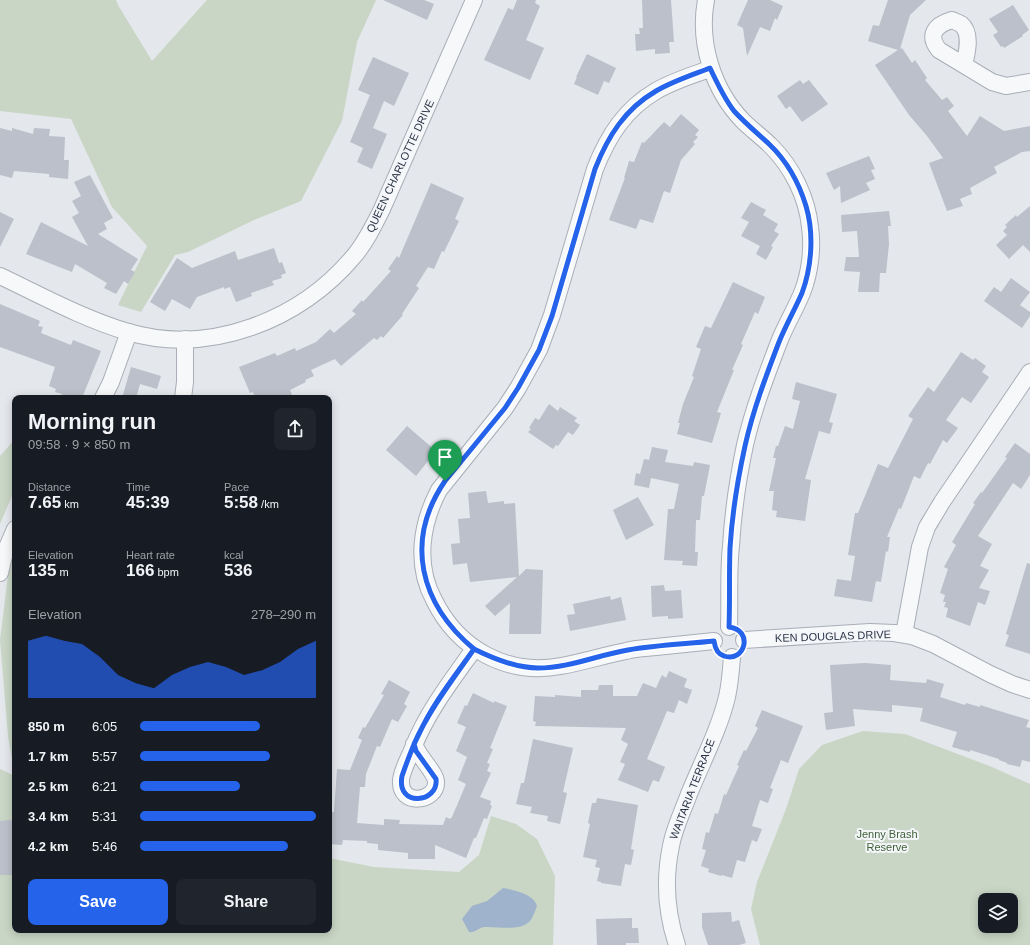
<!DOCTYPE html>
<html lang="en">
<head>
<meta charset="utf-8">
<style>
	body { margin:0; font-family:Arial,sans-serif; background:#20242c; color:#f1f3f6; height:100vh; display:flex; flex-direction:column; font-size:15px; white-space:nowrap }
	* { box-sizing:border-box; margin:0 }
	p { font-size:13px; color:#9ea1a6 }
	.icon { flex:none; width:22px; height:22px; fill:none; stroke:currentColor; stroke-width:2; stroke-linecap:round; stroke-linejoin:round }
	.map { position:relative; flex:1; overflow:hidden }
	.drawer { position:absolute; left:12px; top:395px; width:320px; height:538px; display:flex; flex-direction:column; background:#171b24; border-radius:8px; box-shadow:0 2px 10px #0003 }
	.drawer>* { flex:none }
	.fabs { position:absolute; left:978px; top:893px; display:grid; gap:8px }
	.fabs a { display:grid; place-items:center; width:40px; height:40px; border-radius:8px; background:#171b24; box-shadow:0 2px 10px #0003; font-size:20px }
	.pin { position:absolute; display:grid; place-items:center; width:34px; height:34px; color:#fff; margin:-41px -17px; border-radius:50% 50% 50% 0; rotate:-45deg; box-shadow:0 0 4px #0007 }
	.pin .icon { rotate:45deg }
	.round { display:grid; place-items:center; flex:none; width:42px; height:42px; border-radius:8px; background:#20242c }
	.summary { display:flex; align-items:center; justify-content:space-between; height:68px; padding:0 16px }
	h1 { font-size:22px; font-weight:700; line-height:30px }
	.figures { display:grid; grid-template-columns:repeat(3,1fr); gap:6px; height:68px; padding:4px 16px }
	.figures div { display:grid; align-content:center }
	.figures b { font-size:17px; font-weight:700 }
	.figures small { font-size:11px; font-weight:400 }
	.figures p { font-size:11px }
	.chart { height:112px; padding:8px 16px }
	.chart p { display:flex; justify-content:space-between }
	.chart svg { width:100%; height:72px; margin-top:4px; fill:#2563eb; opacity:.7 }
	.primary-button { display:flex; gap:8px; margin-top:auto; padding:8px 16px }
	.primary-button a { flex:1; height:46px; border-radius:8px; background:#2563eb; color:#fff; font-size:16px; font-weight:700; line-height:46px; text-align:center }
	.primary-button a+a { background:#20242c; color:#f1f3f6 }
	ul { padding:0 16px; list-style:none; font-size:13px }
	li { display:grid; grid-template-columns:64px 48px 1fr; align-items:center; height:30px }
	li i { height:10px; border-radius:5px; background:#2563eb }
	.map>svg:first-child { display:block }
</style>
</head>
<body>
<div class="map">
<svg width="1030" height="945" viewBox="0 0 1030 945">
	<rect width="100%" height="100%" fill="#e4e7ec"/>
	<g fill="#c9d6c5" fill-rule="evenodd">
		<polygon points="0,0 116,0 118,5 152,61 207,0 376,0 357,42 342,121 301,201 254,220 188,252 175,255 141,312 118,305 147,246 112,207 71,119 0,111"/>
		<polygon points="15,439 15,492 12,496 0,524 0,456"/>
		<polygon points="15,556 15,930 329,930 329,858 374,867 459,872 479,855 491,816 516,824 537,839 555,876 553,945 0,945 0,769 15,776 8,736 0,640 9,567"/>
		<path d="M863 731 905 734 992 767 1030 784V945H760L751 909 757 882 786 809 799 769 822 745ZM985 900H1011V926H985Z"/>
	</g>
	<path fill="#9fb4cc" d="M503 888C514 890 534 894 537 906 535 911 533 917 530 921 520 932 497 926 484 927 478 928 475 933 469 932L462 919 472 906 487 901Z"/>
	<g fill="#bbc0ca">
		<polygon points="383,0 424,0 434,4 427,20"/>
		<polygon points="517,0 536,0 535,3 540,6 526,40 544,48 530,80 484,60 508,8 513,10"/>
		<polygon points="642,0 671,0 674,42 669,42 670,53 655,54 655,49 636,51 635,34 640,34 639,28 643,28"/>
		<polygon points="748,0 770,0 783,6 777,20 775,18 770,31 760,27 747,56 743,28 737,25"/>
		<polygon points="888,0 926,0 910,15 900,49 902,48 912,63 915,60 927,78 925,80 942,100 947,97 954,106 948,111 967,136 980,116 1004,131 1030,126 1030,151 1022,152 994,167 997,173 970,188 972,194 960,199 963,206 947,211 929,163 943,158 927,136 909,115 875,65 898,50 868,41 873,25 879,26"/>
		<polygon points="1013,5 1029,30 1022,35 1023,36 1004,48 1003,46 1001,47 993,35 998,32 989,19"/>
		<polygon points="587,54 616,68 609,83 604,81 598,95 574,84 577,77 576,77"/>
		<polygon points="373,57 409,73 394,106 384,101 373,128 387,134 372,169 357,162 363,148 350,142 370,95 358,90"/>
		<polygon points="800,80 803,84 809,80 828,104 802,122 790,106 786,109 777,96"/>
		<polygon points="681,114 699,130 695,135 698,137 693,142 695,144 681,160 670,193 664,191 653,223 640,219 636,229 609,220 625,178 624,178 629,161 634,162 642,142 644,143 664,122 670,127"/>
		<polygon points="0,128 12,131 12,128 33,134 34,128 50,129 49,136 65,137 64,160 69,160 68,179 49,177 49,174 14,171 12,178 0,175"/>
		<polygon points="869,156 875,169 871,170 875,179 866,183 870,190 841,203 840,186 834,190 826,173"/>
		<polygon points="90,175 113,218 104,223 107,229 98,234 138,259 131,270 135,272 128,284 124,281 116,294 104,288 107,283 75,264 72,272 26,254 41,222 88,246 72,217 79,213 72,201 81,196 74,182"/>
		<polygon points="431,183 464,198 455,219 459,221 444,252 442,251 434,269 428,267 416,286 419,288 402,314 403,315 383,338 381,336 377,340 374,338 341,366 335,359 311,370 314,376 305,380 306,382 290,390 292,395 285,398 255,398 253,392 250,393 239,367 275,353 277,356 295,348 296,351 316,342 330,329 334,333 356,314 352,311 362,300 363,302 391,271 388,269 397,256 399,258"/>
		<polygon points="751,202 766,210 763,215 778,224 774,231 779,234 771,246 773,247 766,260 756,254 760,246 741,236 749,222 741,218"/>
		<polygon points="1030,206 1030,252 1023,245 1009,259 996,245 1007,235 1003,231 1007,227 1005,225 1016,215 1017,217"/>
		<polygon points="889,211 891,226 888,226 889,244 886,273 880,273 879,292 858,292 860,272 844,271 846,257 859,257 857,231 842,232 841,215"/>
		<polygon points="0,212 14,219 0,247"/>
		<polygon points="274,248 279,263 282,262 286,273 281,275 282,278 272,281 274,285 251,293 252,296 236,302 230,287 224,289 224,287 197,297 190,309 172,299 165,311 150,302 177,258 192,268 235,251 238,260"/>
		<polygon points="1011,278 1030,292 1020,305 1030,312 1030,316 1022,328 984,301 994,287 1001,292"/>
		<polygon points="733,282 765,297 758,314 755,312 741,344 743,345 732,370 734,370 717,412 721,413 712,443 677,434 680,423 678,423 683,404 694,377 692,376 701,349 696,347 705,326 711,328"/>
		<polygon points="0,304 40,321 38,326 43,327 41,333 71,345 73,340 101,351 82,398 60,398 62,394 55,392 56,389 49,386 55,367 0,347"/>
		<polygon points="961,352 973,360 975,358 986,366 982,372 989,377 971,403 962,397 946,420 958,428 947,443 943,440 930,464 928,463 920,479 914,476 901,509 899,508 887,537 890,537 888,552 886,551 881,582 876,581 872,602 834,596 837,579 851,581 855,556 848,555 855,513 858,513 878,464 888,468 913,419 908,416 928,387 934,392"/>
		<polygon points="131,367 161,376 157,389 140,384 136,398 122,398"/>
		<polygon points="796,382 837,394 829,422 833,423 830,434 819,431 805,479 811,480 805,521 776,517 777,511 772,510 774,491 769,491 776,458 773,458 776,446 778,446 785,426 793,429 800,401 792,399"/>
		<polygon points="549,404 558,411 560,407 577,418 574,421 580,425 573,435 568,432 558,446 556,445 553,449 528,432 531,429 529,428 535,418 539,420"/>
		<polygon points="407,426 436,451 416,476 386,450"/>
		<polygon points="1015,443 1030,454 1030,475 1021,489 1013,483 978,536 992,544 980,566 989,570 979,588 990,591 985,605 978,602 970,626 946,617 948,608 944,607 946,602 943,602 945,595 940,593 948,569 944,567 956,545 952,542 975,504 973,503 981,492 982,493 1007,458 1005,457"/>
		<polygon points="652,447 668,450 665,462 693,466 694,462 710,465 704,496 702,496 700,520 696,520 695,552 698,552 697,566 682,565 683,561 664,560 668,509 674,509 679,484 651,478 649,488 634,485 636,473 640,474 644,459 649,460"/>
		<polygon points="486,491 488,503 504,501 504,504 515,503 519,576 526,569 543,570 541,634 509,634 510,603 495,616 485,606 517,577 470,582 467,563 453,565 451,544 460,543 458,519 470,518 468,493"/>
		<polygon points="638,497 654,525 626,540 613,510"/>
		<polygon points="1027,563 1030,564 1030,654 1005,646 1009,635 1006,634"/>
		<polygon points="664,585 665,591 681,590 683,618 668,619 668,616 652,617 651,586"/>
		<polygon points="610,596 611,600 621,597 626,620 570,631 567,615 575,614 573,604"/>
		<polygon points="865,663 891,665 890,680 926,683 927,679 944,684 940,697 965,705 966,703 980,707 980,705 1029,720 1026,727 1030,728 1030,762 1022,760 1020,767 1007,764 1007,763 999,760 999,759 970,750 970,752 952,747 957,732 920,721 923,708 892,705 892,712 853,709 855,726 826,730 824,713 833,712 830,665"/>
		<polygon points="669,671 687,679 684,687 692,690 687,704 679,700 674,713 667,711 647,759 665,767 659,782 653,780 648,792 618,780 625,764 620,762 628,744 621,740 626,728 535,726 536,722 533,721 535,696 555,697 555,695 581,697 581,690 598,690 599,685 613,685 613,696 637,696 643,683 656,688 662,675 666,678"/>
		<polygon points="389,680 410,692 404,704 407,706 398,722 392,719 380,747 377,746 366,774 365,787 360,787 357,823 384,825 384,819 400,820 399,824 443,825 446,817 450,819 452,817 466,784 458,780 467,757 456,751 466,727 457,723 465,705 467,706 473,693 494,703 494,701 507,706 490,748 493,749 487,763 490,764 487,771 491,773 480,797 491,801 490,805 492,806 487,819 484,818 476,838 474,838 466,858 435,845 435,859 408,859 408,853 378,850 378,844 367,843 367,841 343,840 342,845 329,844 329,812 334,812 337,769 350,770 362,740 358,738 363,727 365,728 384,695 381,694"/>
		<polygon points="762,710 803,726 788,763 781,760 770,788 773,789 768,803 760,800 752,826 762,829 757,842 752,840 745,862 737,860 732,878 722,875 721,876 708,872 709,869 701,866 706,850 702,849 706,832 709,833 715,813 718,814 724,794 726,795 739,766 737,765 744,750 746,751 758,728 755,726"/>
		<polygon points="533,739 573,748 563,792 567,793 560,824 547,821 548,816 530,813 532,807 516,804 521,783 524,783"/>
		<polygon points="597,798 638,805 631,849 634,850 631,865 625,864 621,886 601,883 601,882 597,881 600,868 595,867 597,860 583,857 590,824 588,823 592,803 596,803"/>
		<polygon points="8,820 15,821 15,875 0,875 0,821"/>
		<polygon points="731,912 732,922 739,920 746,943 739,945 708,945 702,927 702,913"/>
		<polygon points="632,918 632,928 638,928 639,943 626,943 626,945 597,945 596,919"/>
	</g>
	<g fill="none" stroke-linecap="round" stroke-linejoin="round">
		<defs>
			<g id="minor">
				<path d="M706 0C698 43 713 90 743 121 752 130 762 137 771 146 792 167 807 197 810 227 813 248 810 273 802 293 795 310 785 326 779 342 766 376 753 410 745 445 738 478 733 512 731 546 728 572 730 600 729 627"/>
				<path d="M964 65C967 53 972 33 961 24 958 23 955 21 952 20 935 25 927 35 939 50L992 82 1006 86 1030 82"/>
				<path d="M710 69C692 75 673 81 656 91 625 109 608 136 595 169L552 315 539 350 518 388 505 408 439 490C421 524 415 565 434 600 458 649 507 676 561 666 583 662 605 655 626 651 636 648 647 648 656 647 676 645 695 643 714 641"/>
				<path d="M0 276C42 296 84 319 128 332 210 356 301 320 354 256 366 242 374 225 382 209L474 0"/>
				<polyline points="103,398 111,382 129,332"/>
				<polyline points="183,398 185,382 185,339"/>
				<polyline points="0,573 5,552 15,529"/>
				<polyline points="904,634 920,547 927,527 942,502 1030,372"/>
				<polyline points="744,640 870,632 894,633 912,636 933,644 990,674 1012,684 1030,690"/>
				<path d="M414 744C418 756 436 773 436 782 437 802 399 807 401 780 402 770 409 758 413 748 427 712 452 680 474 649"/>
				<path d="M677 945C666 912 664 879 671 846 674 828 683 811 689 794 702 762 719 730 727 697 730 684 731 670 732 657"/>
			</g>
		</defs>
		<use href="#minor" stroke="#a9aeb7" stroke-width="18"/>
		<use href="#minor" stroke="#f7f8fa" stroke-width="16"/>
	</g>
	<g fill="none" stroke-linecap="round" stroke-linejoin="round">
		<defs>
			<path id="route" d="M445 481C404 541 420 604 474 649 455 676 433 703 419 734 412 747 407 762 402 776 396 808 439 803 436 779L416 751 414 744C429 710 453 679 474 649 494 659 516 668 538 668 569 668 598 655 628 650 656 645 685 644 714 641 715 648 717 654 724 656 745 663 754 630 729 627 730 600 729 574 730 548 732 515 738 478 745 446 753 410 766 376 779 342 786 325 795 309 802 293 812 266 814 233 806 206 799 183 787 161 769 144 757 133 745 123 734 111 724 98 717 83 710 68 692 75 673 81 656 91 625 109 608 136 595 169L552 316 539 350 518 388 505 408 445 481"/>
		</defs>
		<use href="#route" stroke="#fff" stroke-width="8"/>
		<use href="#route" stroke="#2563eb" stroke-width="5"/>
	</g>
	<g text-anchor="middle" stroke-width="4" stroke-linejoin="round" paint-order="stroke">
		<g font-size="11" fill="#2b3445" stroke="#f4f6f9">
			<text transform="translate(400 166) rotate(-65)" y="4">QUEEN CHARLOTTE DRIVE</text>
			<text transform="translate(833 636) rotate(-2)" y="4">KEN DOUGLAS DRIVE</text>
			<text transform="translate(692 789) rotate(-69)" y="4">WAITARIA TERRACE</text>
		</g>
		<g font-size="11" fill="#3f6138" stroke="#f4f6f9">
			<text x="887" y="838">Jenny Brash<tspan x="887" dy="13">Reserve</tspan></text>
		</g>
	</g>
</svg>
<div class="fabs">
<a><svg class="icon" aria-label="layers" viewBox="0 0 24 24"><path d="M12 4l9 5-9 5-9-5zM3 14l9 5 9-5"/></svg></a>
</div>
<div class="pin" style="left:445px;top:481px;background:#1e9e55"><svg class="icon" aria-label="arrive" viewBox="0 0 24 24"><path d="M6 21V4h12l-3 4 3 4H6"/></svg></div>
<section class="drawer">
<div class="summary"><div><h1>Morning run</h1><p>09:58 · 9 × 850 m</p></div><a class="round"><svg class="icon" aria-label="share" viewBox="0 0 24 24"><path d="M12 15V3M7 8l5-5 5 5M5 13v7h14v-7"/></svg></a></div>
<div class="figures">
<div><p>Distance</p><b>7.65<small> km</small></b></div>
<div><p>Time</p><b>45:39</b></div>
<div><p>Pace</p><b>5:58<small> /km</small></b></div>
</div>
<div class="figures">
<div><p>Elevation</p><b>135<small> m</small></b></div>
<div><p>Heart rate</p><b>166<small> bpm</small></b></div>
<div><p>kcal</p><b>536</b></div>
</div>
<div class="chart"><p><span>Elevation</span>278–290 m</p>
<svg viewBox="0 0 160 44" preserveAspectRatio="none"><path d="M0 44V9L10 6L20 9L30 11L40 19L50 30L60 35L70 38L80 30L90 25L100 22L110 25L120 30L130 27L140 22L150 14L160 9V44z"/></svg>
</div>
<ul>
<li><b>850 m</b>6:05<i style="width:68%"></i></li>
<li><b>1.7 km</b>5:57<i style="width:74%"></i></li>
<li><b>2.5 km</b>6:21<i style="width:57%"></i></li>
<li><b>3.4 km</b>5:31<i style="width:100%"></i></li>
<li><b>4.2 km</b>5:46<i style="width:84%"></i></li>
</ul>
<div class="primary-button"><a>Save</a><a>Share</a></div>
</section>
</div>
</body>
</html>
